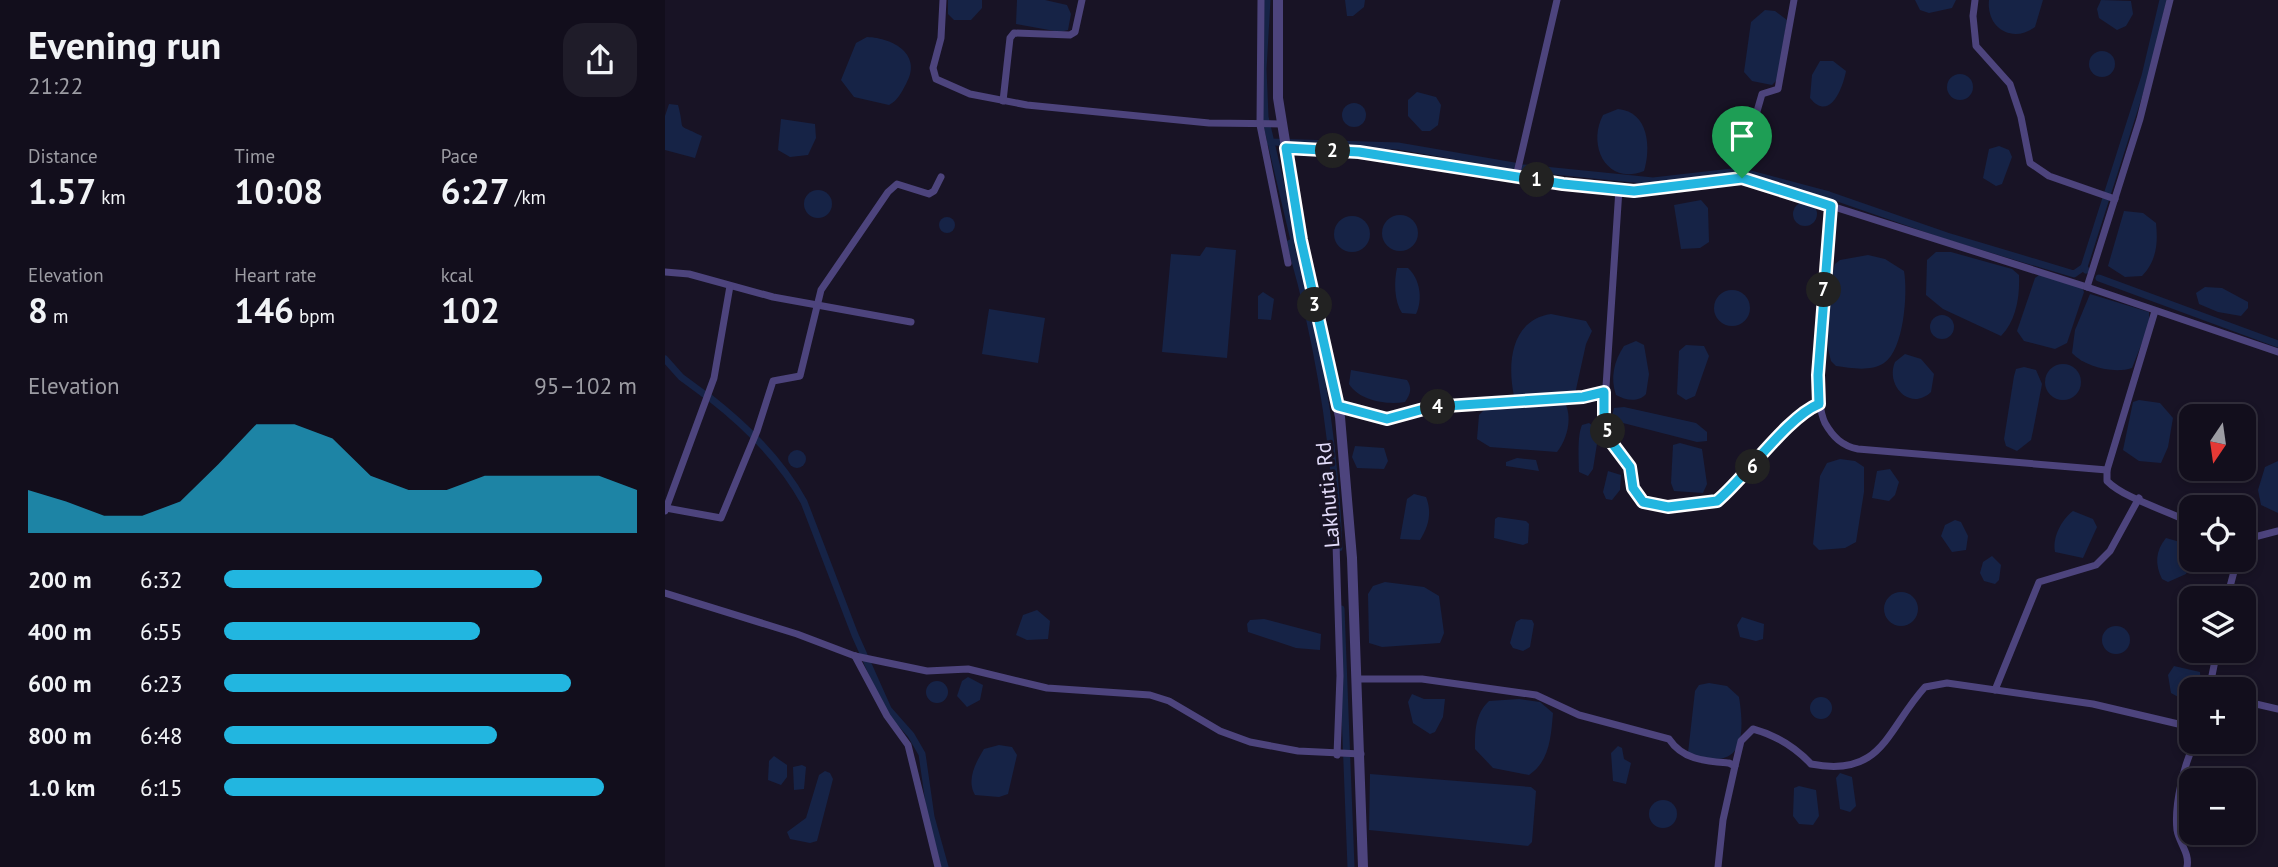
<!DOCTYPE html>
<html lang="en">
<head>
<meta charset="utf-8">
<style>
	body { margin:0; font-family:"PT Sans",sans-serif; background:#1f1c29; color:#f1f3f6; height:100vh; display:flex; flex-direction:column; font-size:26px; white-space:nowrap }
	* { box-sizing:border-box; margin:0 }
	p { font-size:23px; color:#9c9ca3 }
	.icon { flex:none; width:38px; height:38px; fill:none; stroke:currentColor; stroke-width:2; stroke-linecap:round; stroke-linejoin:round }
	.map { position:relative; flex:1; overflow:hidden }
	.drawer { display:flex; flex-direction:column; background:#120e1c; width:665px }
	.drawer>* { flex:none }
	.needle { width:46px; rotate:193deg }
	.controls { position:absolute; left:1514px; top:404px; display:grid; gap:14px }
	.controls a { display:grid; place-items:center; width:77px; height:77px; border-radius:14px; background:#120e1c; box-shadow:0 4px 10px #0003,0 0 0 2px #312e3b; font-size:35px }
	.pin { position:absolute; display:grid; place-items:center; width:60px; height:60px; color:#fff; margin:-72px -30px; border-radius:50% 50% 50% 0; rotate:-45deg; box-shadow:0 0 7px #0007 }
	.pin .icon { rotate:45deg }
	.km { position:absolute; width:35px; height:35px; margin:-18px; border-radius:50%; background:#222; color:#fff; font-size:19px; line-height:35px; text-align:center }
	.round { display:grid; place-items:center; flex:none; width:74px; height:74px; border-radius:21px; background:#1f1c29 }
	.headline { display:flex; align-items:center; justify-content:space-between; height:119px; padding:0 28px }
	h1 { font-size:38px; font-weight:700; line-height:52px }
	.metrics { display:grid; grid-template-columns:repeat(3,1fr); gap:10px; height:119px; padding:7px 28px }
	.metrics div { display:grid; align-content:center }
	.metrics b { font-size:35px; font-weight:700 }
	.metrics small { font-size:19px; font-weight:400 }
	.metrics p { font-size:19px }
	.chart { height:196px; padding:14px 28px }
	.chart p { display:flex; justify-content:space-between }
	.chart svg { width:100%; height:126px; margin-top:7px; fill:#22b6e0; opacity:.7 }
	ul { padding:0 28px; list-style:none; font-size:23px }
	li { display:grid; grid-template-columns:112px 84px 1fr; align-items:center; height:52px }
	li i { height:18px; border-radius:9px; background:#22b6e0 }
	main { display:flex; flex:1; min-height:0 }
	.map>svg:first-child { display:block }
</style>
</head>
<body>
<main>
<section class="drawer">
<div class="headline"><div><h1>Evening run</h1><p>21:22</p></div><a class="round"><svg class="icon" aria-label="share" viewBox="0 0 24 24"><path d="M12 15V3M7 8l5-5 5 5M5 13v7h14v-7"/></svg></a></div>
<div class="metrics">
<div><p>Distance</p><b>1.57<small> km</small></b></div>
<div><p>Time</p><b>10:08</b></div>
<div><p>Pace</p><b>6:27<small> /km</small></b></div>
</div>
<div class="metrics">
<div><p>Elevation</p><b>8<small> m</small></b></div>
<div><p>Heart rate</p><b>146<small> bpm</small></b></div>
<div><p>kcal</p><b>102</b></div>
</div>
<div class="chart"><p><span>Elevation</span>95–102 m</p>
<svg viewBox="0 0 160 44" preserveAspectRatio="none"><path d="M0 44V29L10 33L20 38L30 38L40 33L50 20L60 6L70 6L80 11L90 24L100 29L110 29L120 24L130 24L140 24L150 24L160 29V44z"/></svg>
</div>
<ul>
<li><b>200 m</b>6:32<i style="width:77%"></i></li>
<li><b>400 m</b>6:55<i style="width:62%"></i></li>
<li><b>600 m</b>6:23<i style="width:84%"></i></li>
<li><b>800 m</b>6:48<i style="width:66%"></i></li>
<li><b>1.0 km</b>6:15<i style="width:92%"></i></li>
</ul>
</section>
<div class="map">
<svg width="1613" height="867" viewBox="0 0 1613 867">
	<rect width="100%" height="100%" fill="#181325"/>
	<g fill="#162346">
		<polygon points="283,0 317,0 317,8 306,20 289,20 283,14"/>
		<polygon points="352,0 380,0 402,5 406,14 403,30 395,32 351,24"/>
		<polygon points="680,0 700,0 699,7 688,16 682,16"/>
		<polygon points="1250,0 1291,0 1287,8 1264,13 1255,10"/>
		<path d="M1324 0H1378L1370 27C1347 44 1321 28 1324 0Z"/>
		<polygon points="1436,0 1466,1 1468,14 1461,26 1452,30 1434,18 1432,9"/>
		<polygon points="1100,10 1110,11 1122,20 1112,80 1107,85 1087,81 1079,72 1086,22"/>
		<path d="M202 37C229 38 258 55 241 84 236 93 233 100 224 105L189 97 176 80 191 43Z"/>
		<circle cx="1437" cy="64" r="13"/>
		<path d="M1155 61H1168L1181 71C1178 87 1165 123 1145 98L1147 75Z"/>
		<circle cx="1295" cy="87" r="13"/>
		<polygon points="752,92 771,97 776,105 773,125 765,131 757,131 743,116 743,100"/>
		<circle cx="689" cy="115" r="12"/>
		<path d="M4 104 13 105C21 134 9 122 37 136L30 158 0 150V116Z"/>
		<path d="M953 109C984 112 986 148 979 171 941 186 922 145 938 115Z"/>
		<polygon points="116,119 150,124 151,138 143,155 125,157 113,150"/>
		<polygon points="1334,146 1344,150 1347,157 1337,184 1331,186 1318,178 1324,149"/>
		<circle cx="153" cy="204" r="14"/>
		<polygon points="1036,200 1043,208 1044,242 1035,248 1016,249 1009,205"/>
		<circle cx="1140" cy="214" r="12"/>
		<path d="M1459 211 1478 213 1491 223C1493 243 1492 260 1477 276L1460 277 1443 266Z"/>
		<circle cx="735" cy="233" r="18"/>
		<circle cx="687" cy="234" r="18"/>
		<circle cx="282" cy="225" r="8"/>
		<polygon points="541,247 571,250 562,358 497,352 506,254 535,256"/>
		<path d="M1271 252H1286L1347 269 1354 275C1355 297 1351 321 1336 336L1278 309 1261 295 1262 260Z"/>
		<path d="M1203 255 1220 259 1239 271C1243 293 1239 350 1219 363 1205 372 1186 368 1171 366L1166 361 1163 349 1164 285 1170 264 1175 260Z"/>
		<path d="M732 268H743C755 279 758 299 751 314L737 313C729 301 729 281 732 268Z"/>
		<polygon points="1374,275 1417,287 1419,292 1402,343 1390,349 1359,341 1352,331 1370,278"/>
		<polygon points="1540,287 1557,288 1583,302 1583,308 1576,316 1553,312 1534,304 1531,293"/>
		<circle cx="1067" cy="308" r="18"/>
		<polygon points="598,292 609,299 606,320 593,319 593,296"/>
		<path d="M1425 294 1484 312V325L1467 368C1449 374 1420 367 1407 353L1410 330Z"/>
		<polygon points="324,309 380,318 373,363 317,354"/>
		<path d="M886 314 921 321 927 331 921 344 910 394 894 397 849 396C842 363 846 320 886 314Z"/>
		<circle cx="1277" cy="327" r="12"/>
		<path d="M971 341 979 345 984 374 981 394C973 403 960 400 951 395 945 378 949 361 959 346Z"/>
		<polygon points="1021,345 1039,346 1044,356 1030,396 1021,400 1012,394 1014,351"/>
		<path d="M1240 354 1256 359 1269 374 1266 392C1245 412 1220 385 1230 362Z"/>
		<circle cx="1398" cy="382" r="18"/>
		<polygon points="1359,367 1371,370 1377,384 1368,431 1366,440 1352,451 1341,446 1339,439 1349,376 1351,369"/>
		<path d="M686 370 742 380C747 388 746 393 740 402 721 405 695 401 684 384Z"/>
		<polygon points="1474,400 1495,403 1508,418 1503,447 1496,463 1474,461 1458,450 1468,402"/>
		<path d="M885 403 901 405C907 420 902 439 892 452L825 447 812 439 814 415 820 409Z"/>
		<polygon points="959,407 1031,423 1042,432 1042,441 1032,442 958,423 947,417 949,408"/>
		<path d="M924 423 934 431 928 469 923 476 914 472C914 459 912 436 917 425Z"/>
		<polygon points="1015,443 1037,449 1042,484 1038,493 1009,491 1006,483 1008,445"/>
		<polygon points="690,446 719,448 723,461 719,469 692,468 687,457"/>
		<circle cx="132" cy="459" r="9"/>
		<polygon points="852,458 871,460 874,471 841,466 841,462"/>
		<polygon points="1175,459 1190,461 1199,467 1199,492 1191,542 1180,548 1154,550 1148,544 1155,476 1162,463"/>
		<polygon points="1613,461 1613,513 1596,505 1593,490 1600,467"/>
		<polygon points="1225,469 1234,482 1230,495 1224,501 1207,498 1212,471"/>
		<polygon points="943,471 956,475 955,490 947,500 941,499 938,492"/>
		<path d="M749 494 761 497C767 512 764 526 755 540L735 539 742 499Z"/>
		<path d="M1408 511 1428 519 1432 527 1418 558 1390 552C1387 538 1396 520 1408 511Z"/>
		<polygon points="833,517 861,521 864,524 863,543 858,545 829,538 830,519"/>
		<polygon points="1290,520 1296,522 1303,536 1301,550 1287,552 1276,536 1280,525"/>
		<path d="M1501 538 1522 544 1527 560 1521 574 1503 582 1497 579C1490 565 1490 551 1501 538Z"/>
		<polygon points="1327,556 1336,565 1334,580 1330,584 1319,581 1315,573 1318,562"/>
		<polygon points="720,582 759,587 774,596 779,633 775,643 717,647 704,643 703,594 708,586"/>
		<circle cx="1236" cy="609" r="17"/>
		<polygon points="372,610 385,621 383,639 362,640 351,635 358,615"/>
		<polygon points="1077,617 1099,624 1098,639 1091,641 1075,637 1072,625"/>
		<polygon points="599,619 656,634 655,650 631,648 583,632 582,624 585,620"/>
		<polygon points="856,619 867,620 869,624 865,647 858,651 848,648 845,643 851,622"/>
		<circle cx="1451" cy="640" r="14"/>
		<polygon points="1509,666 1535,672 1536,689 1526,690 1526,699 1515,698 1506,693 1503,675"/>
		<polygon points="303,677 318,685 315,700 302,707 292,696 297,681"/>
		<circle cx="272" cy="692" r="11"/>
		<path d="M1044 683 1062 686 1074 697C1081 741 1076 773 1023 753L1030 691 1034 685Z"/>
		<polygon points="747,694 759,699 780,699 778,717 770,732 765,734 748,723 743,702"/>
		<circle cx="1156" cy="708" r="11"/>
		<path d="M854 699 875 702 888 713C886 736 885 761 864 775L828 768 810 749C810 731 810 714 824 701Z"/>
		<path d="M334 745 347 747 352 755 343 794 334 797 310 795C301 780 311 762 319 749Z"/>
		<polygon points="953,746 957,748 959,759 966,763 961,784 948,781 946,753"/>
		<polygon points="109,756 122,765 122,777 116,785 103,780 104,761"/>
		<polygon points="137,765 141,767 139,789 129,790 128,767"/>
		<polygon points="160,771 165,773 168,779 152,841 145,843 125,839 122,832 141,818 154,775"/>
		<polygon points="1175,773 1187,777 1191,806 1185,812 1175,809 1171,778"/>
		<polygon points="705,774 866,787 871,791 867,842 863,846 704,830"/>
		<polygon points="1134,786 1151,790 1154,816 1148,825 1134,824 1128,816 1129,788"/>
		<circle cx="998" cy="814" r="14"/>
	</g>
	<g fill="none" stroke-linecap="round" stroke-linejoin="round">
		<g stroke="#162346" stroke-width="7">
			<polyline points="602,0 598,69 600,117 629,240"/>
			<polyline points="605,142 733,146 849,166"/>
			<polyline points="859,168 988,181 1076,171"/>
			<polyline points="1085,174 1164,195 1282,236 1409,274 1419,267"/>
			<path d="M625 243C654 342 670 445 674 548"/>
			<polyline points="1421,270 1419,267 1480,76 1498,0"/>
			<polyline points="1434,278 1613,344"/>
			<polyline points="0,359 16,377 39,394"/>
			<path d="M44 397C80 425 117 462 139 502L190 635 223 709 246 735 257 754 266 817 280 867"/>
			<polyline points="676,609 686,867"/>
		</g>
		<g stroke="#4d447d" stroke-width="7">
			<polyline points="278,0 276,38 268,68 271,79 305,94 362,105 544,123 617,124"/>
			<polyline points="596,0 595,125 623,263"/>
			<polyline points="1310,0 1308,16 1311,46 1345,84 1356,117 1365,163 1384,176 1450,199"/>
			<polyline points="338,101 345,38 349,33 405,35 410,32 417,0"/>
			<polyline points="621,148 694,152 898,184 969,191 1078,178 1422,287 1613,352"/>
			<polyline points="851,177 892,0"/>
			<polyline points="1078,178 1086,132 1097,94 1113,89 1129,0"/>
			<path d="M954 189 939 417 947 443 965 467 968 488 978 502 1003 507 1052 501C1083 475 1121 418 1154 403"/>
			<path d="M1166 206C1162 251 1143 388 1160 423 1168 437 1177 446 1193 449L1442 470"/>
			<polyline points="0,272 24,274 108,297 246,322"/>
			<polyline points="1422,287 1475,119 1505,0"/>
			<path d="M1490 311 1442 470V481C1460 499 1502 510 1526 523"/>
			<polyline points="673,406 722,419 766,407 918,397 939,392"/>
			<polyline points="1,508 56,518 92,431 108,381 135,376 156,290 223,192 232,184 264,194 269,191 276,177"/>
			<polyline points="0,511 49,378 65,286"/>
			<polyline points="1578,540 1613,531"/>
			<polyline points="671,543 675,676 672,755"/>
			<polyline points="0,593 132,634 190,656 262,671 303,669 382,688 485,695 504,701 555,731 585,742 633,751 696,754"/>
			<polyline points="1562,598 1572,560"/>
			<polyline points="190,656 222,716 243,745 273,867"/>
			<path d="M693 679H757L871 695 914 715 1004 739C1018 760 1040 761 1064 763L1070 766 1058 820 1053 867"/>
			<polyline points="1330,690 1374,582 1431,565 1445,551 1474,498"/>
			<polyline points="1544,690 1552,651"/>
			<polyline points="1578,701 1613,709"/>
			<path d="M1070 766 1076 741 1088 729C1110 735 1130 747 1146 764 1218 778 1221 730 1260 687L1282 683 1428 704 1526 727"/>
			<path d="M1522 867C1525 853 1514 843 1512 830 1509 805 1519 764 1530 742"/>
		</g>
		<polyline stroke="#4d447d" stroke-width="10" points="613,0 613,98 636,240 675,417 687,558 698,867"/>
	</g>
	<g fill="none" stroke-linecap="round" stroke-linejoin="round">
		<defs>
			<path id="route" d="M621 148 694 152 898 184 969 191 1077 178 1166 206 1153 375 1154 404C1122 417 1082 476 1052 501L1003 507 978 502 968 488 965 467 947 443 939 417V392L918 397 766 407 722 419 673 406 636 240Z"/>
		</defs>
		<use href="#route" stroke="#fff" stroke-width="14"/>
		<use href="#route" stroke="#22b6e0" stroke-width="9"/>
	</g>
	<g text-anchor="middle" stroke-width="6" stroke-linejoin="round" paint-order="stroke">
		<g font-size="21" fill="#e3dcfa" stroke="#181325">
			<text transform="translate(663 495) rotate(-95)" y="7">Lakhutia Rd</text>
		</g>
	</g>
</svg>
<div class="controls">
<a><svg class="needle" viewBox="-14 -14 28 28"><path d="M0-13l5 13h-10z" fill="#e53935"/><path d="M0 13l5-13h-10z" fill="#9c9ca3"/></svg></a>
<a><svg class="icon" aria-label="locate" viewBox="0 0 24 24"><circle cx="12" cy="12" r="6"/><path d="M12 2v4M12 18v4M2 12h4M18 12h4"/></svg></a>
<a><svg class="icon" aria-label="layers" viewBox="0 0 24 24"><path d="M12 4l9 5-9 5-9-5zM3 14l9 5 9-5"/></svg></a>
<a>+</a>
<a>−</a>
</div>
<div class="pin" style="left:1077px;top:178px;background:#1e9e55"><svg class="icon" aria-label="arrive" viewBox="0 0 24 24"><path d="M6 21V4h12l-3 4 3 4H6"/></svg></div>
<b class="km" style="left:872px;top:180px">1</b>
<b class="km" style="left:668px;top:151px">2</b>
<b class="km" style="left:650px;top:305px">3</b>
<b class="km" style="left:773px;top:407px">4</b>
<b class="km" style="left:943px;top:431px">5</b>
<b class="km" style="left:1088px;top:467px">6</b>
<b class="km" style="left:1159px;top:290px">7</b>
</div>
</main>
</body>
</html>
